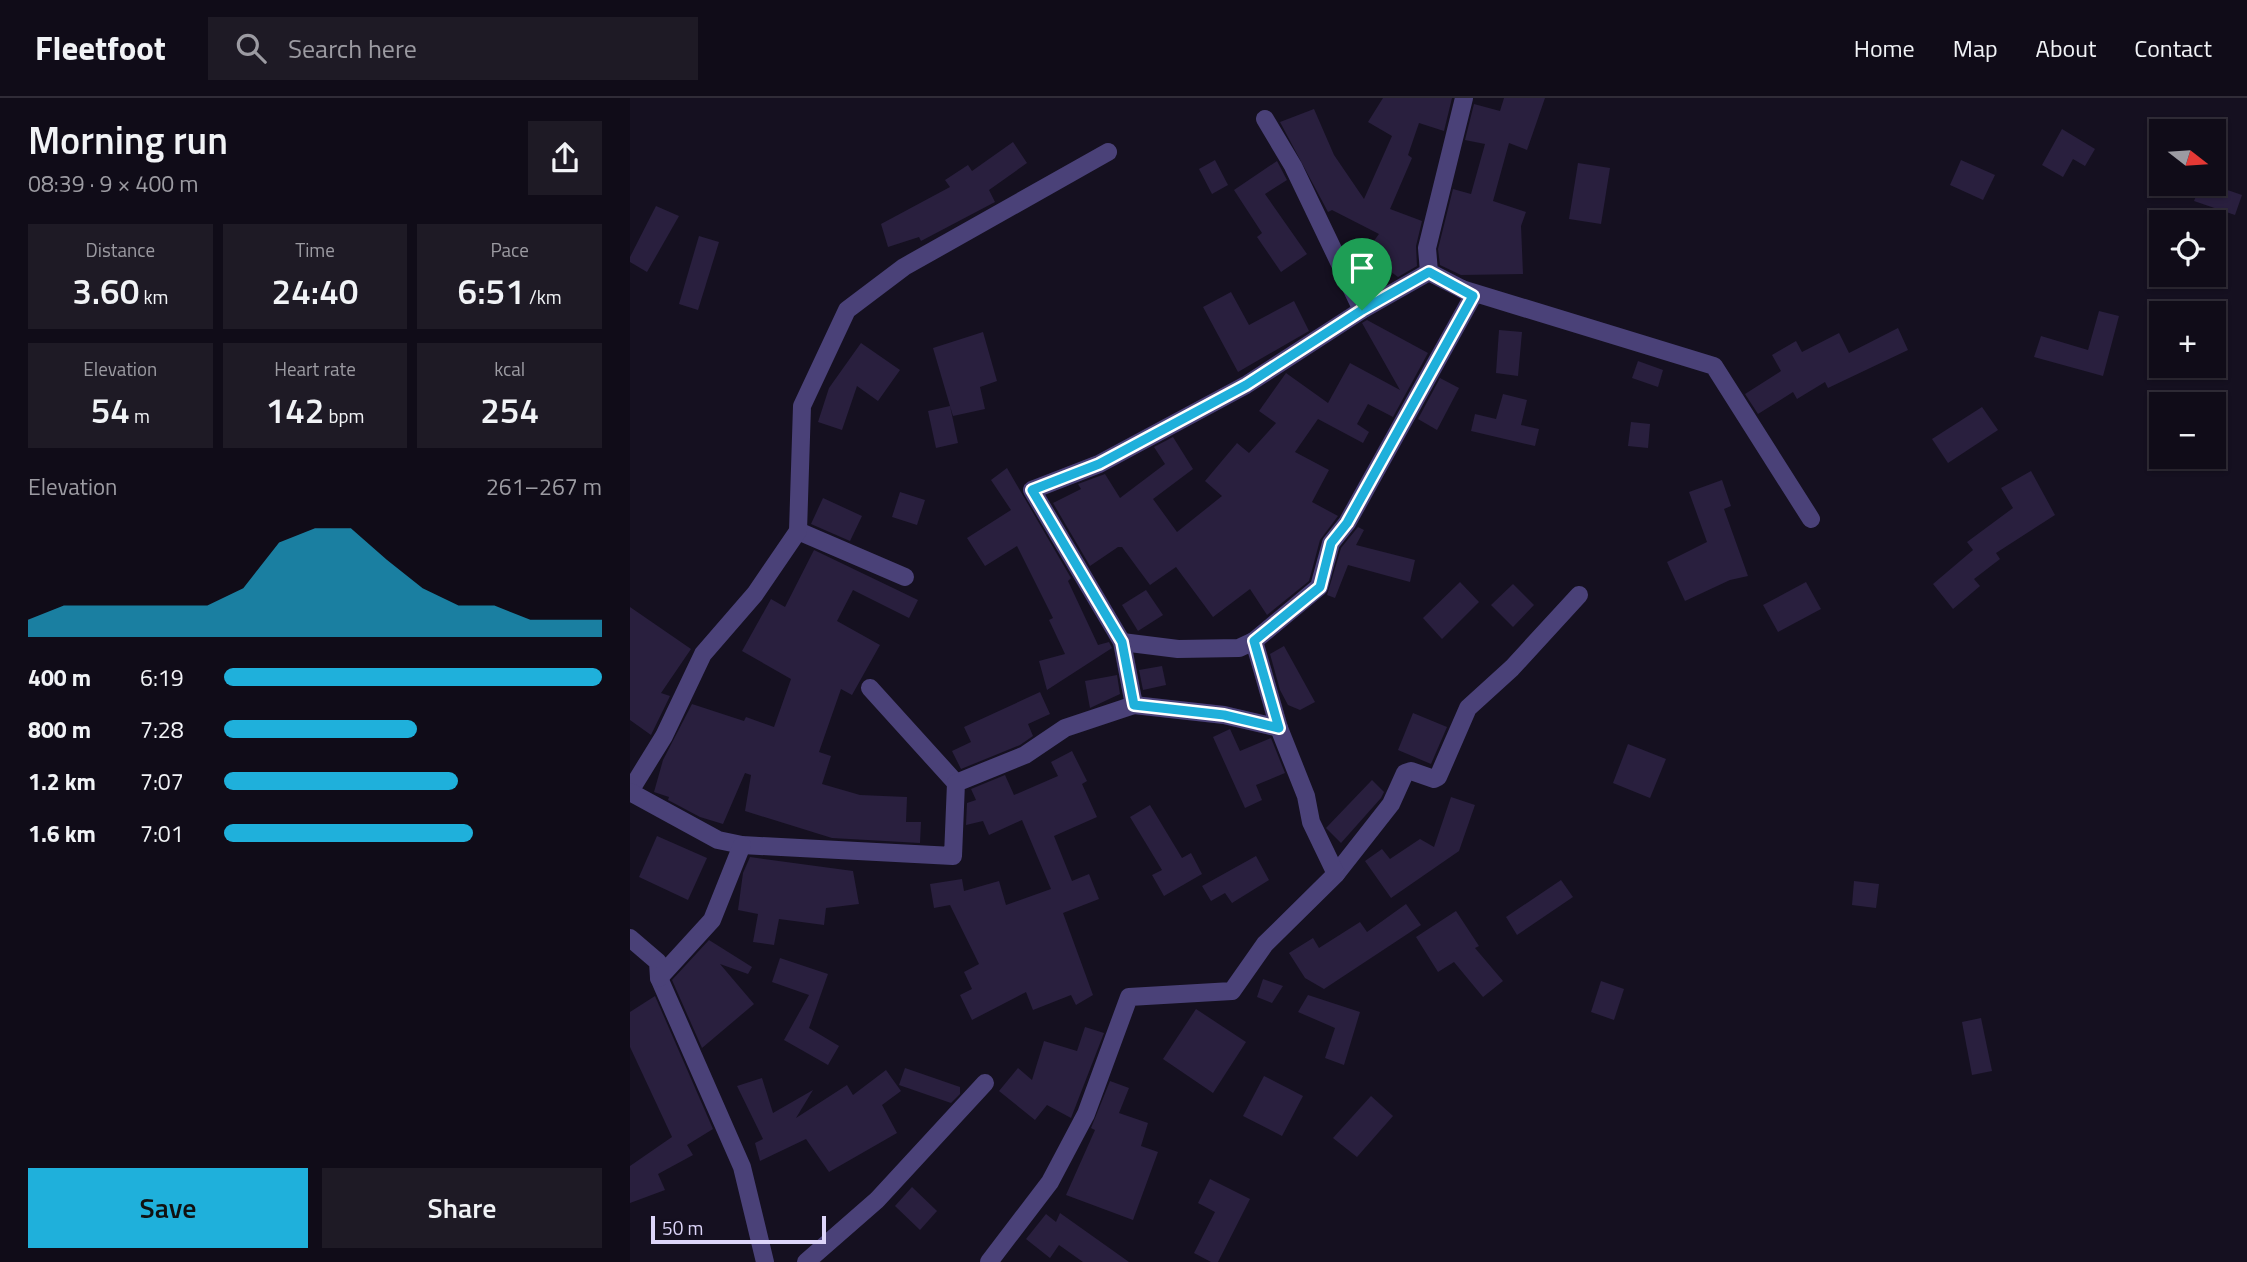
<!DOCTYPE html>
<html lang="en">
<head>
<meta charset="utf-8">
<style>
	body { margin:0; font-family:"Titillium Web",sans-serif; background:#1e1a25; color:#f1f3f6; height:100vh; display:flex; flex-direction:column; font-size:26px; white-space:nowrap }
	* { box-sizing:border-box; margin:0 }
	p { font-size:23px; color:#9c9ba2 }
	.icon { flex:none; width:38px; height:38px; fill:none; stroke:currentColor; stroke-width:2; stroke-linecap:round; stroke-linejoin:round }
	.map { position:relative; flex:1; overflow:hidden }
	.details { display:flex; flex-direction:column; background:#100c18; width:630px }
	.details>* { flex:none }
	.needle { width:46px; rotate:107deg }
	.tools { position:absolute; left:1519px; top:21px; display:grid; gap:14px }
	.tools a { display:grid; place-items:center; width:77px; height:77px; border-radius:0px; background:#100c18; box-shadow:0 2px 5px #0004,0 0 0 2px #302c37; font-size:35px }
	.scale { position:absolute; left:21px; bottom:18px; width:175px; box-sizing:border-box; padding-left:7px; border:4px solid #ddd5f9; border-top:0; font-size:19px; line-height:24px; white-space:nowrap; color:#ddd5f9; -webkit-text-stroke:5px #151020; paint-order:stroke }
	.pin { position:absolute; display:grid; place-items:center; width:60px; height:60px; color:#fff; margin:-72px -30px; border-radius:50% 50% 50% 0; rotate:-45deg; box-shadow:0 0 7px #0007 }
	.pin .icon { rotate:45deg }
	.round { display:grid; place-items:center; flex:none; width:74px; height:74px; border-radius:0px; background:#1e1a25 }
	.overview { display:flex; align-items:center; justify-content:space-between; height:119px; padding:0 28px }
	h1 { font-size:38px; font-weight:600; line-height:52px }
	.metrics { display:grid; grid-template-columns:repeat(3,1fr); gap:10px; height:119px; padding:7px 28px }
	.metrics div { display:grid; align-content:center; border-radius:0px; background:#1e1a25; text-align:center }
	.metrics b { font-size:35px; font-weight:600 }
	.metrics small { font-size:19px; font-weight:400 }
	.metrics p { font-size:19px }
	.chart { height:196px; padding:14px 28px }
	.chart p { display:flex; justify-content:space-between }
	.chart svg { width:100%; height:126px; margin-top:7px; fill:#1fb0db; opacity:.7 }
	.primary-button { display:flex; gap:14px; margin-top:auto; padding:14px 28px }
	.primary-button a { flex:1; height:80px; border-radius:0px; background:#1fb0db; color:#111; font-size:28px; font-weight:600; line-height:80px; text-align:center }
	.primary-button a+a { background:#1e1a25; color:#f1f3f6 }
	ul { padding:0 28px; list-style:none; font-size:23px }
	li { display:grid; grid-template-columns:112px 84px 1fr; align-items:center; height:52px }
	li i { height:18px; border-radius:9px; background:#1fb0db }
	header { display:flex; align-items:center; gap:42px; box-sizing:border-box; height:98px; padding:0 35px; background:#100c18; border-bottom:2px solid #302c37 }
	header strong { font-size:33px }
	nav { display:flex; gap:38px; margin-inline-start:auto; font-size:24px }
	.search { width:490px; height:63px; background:#1e1a25; display:flex; align-items:center; gap:18px; box-sizing:border-box; padding:0 24px; border-radius:0px; color:#9c9ba2; font-size:26px }
	main { display:flex; flex:1; min-height:0 }
	.map>svg:first-child { display:block }
</style>
</head>
<body>
<header>
<strong>Fleetfoot</strong>
<div class="search"><svg class="icon" aria-label="search" viewBox="0 0 24 24"><circle cx="10" cy="10" r="6"/><path d="M15 15l6 6"/></svg>Search here</div>
<nav><a>Home</a><a>Map</a><a>About</a><a>Contact</a></nav>
</header>
<main>
<section class="details">
<div class="overview"><div><h1>Morning run</h1><p>08:39 · 9 × 400 m</p></div><a class="round"><svg class="icon" aria-label="share" viewBox="0 0 24 24"><path d="M12 15V3M7 8l5-5 5 5M5 13v7h14v-7"/></svg></a></div>
<div class="metrics">
<div><p>Distance</p><b>3.60<small> km</small></b></div>
<div><p>Time</p><b>24:40</b></div>
<div><p>Pace</p><b>6:51<small> /km</small></b></div>
</div>
<div class="metrics">
<div><p>Elevation</p><b>54<small> m</small></b></div>
<div><p>Heart rate</p><b>142<small> bpm</small></b></div>
<div><p>kcal</p><b>254</b></div>
</div>
<div class="chart"><p><span>Elevation</span>261–267 m</p>
<svg viewBox="0 0 160 44" preserveAspectRatio="none"><path d="M0 44V38L10 33L20 33L30 33L40 33L50 33L60 27L70 11L80 6L90 6L100 17L110 27L120 33L130 33L140 38L150 38L160 38V44z"/></svg>
</div>
<ul>
<li><b>400 m</b>6:19<i style="width:100%"></i></li>
<li><b>800 m</b>7:28<i style="width:51%"></i></li>
<li><b>1.2 km</b>7:07<i style="width:62%"></i></li>
<li><b>1.6 km</b>7:01<i style="width:66%"></i></li>
</ul>
<div class="primary-button"><a>Save</a><a>Share</a></div>
</section>
<div class="map">
<svg width="1617" height="1164" viewBox="0 0 1617 1164">
	<rect width="100%" height="100%" fill="#151020"/>
	<g fill="#291f3e">
		<polygon points="753,0 822,0 814,33 789,25 778,57 782,60 760,111 792,123 786,148 787,168 768,179 735,155 749,136 702,112 698,114 650,24 684,11 704,57 734,101 762,38 738,24"/>
		<polygon points="874,0 915,0 897,52 879,45 863,103 896,114 891,128 893,176 831,177 810,167 808,151 823,91 841,96 855,46 835,42 844,6 870,13"/>
		<polygon points="1432,31 1465,51 1455,68 1443,61 1433,79 1412,67"/>
		<polygon points="383,44 397,65 359,92 365,104 291,143 289,139 258,149 251,126 320,89 315,82 338,67 342,73"/>
		<polygon points="585,62 598,87 582,96 569,71"/>
		<polygon points="1331,62 1365,77 1353,102 1320,87"/>
		<polygon points="647,63 657,82 635,96 677,156 651,174 627,139 632,135 604,92"/>
		<polygon points="948,65 980,70 971,126 939,121"/>
		<polygon points="1571,86 1580,86 1612,97 1605,117 1564,103"/>
		<polygon points="26,108 49,118 17,174 0,164 0,159"/>
		<polygon points="69,138 89,144 68,212 49,206"/>
		<polygon points="601,194 619,227 664,203 679,233 608,274 573,209"/>
		<polygon points="1469,213 1489,218 1473,278 1404,259 1411,238 1458,252"/>
		<polygon points="737,222 798,255 763,319 738,306 727,326 739,334 733,345 688,321 665,354 699,372 682,404 708,418 690,442 679,483 637,517 620,491 583,519 546,469 520,487 492,449 488,449 460,468 423,405 451,391 448,386 475,376 490,400 535,366 524,349 543,339 563,371 523,401 547,434 592,398 575,383 607,345 619,355 646,325 629,313 656,275 698,305 720,265 770,292 732,225"/>
		<polygon points="1268,230 1278,252 1198,290 1195,284 1167,301 1163,294 1128,316 1115,296 1151,273 1142,257 1166,243 1172,254 1209,235 1219,255"/>
		<polygon points="869,232 892,234 888,278 866,275"/>
		<polygon points="353,234 367,283 350,289 355,311 323,318 320,308 328,345 306,350 298,313 320,308 303,250"/>
		<polygon points="231,245 270,272 248,303 227,288 212,332 188,324 199,290"/>
		<polygon points="1008,263 1033,272 1028,289 1002,280"/>
		<polygon points="810,280 829,290 807,332 788,321"/>
		<polygon points="873,296 897,302 891,327 909,331 905,348 841,333 845,316 866,321"/>
		<polygon points="1352,309 1368,332 1318,365 1302,341"/>
		<polygon points="1001,324 1020,326 1018,350 998,348"/>
		<polygon points="377,370 441,480 438,483 468,547 479,544 482,550 417,592 409,563 435,556 419,522 423,520 387,448 355,468 337,440 381,412 361,382"/>
		<polygon points="1401,373 1425,417 1366,455 1370,461 1344,481 1350,488 1323,511 1303,486 1343,452 1337,444 1383,410 1371,390"/>
		<polygon points="1092,382 1101,408 1094,411 1118,478 1100,482 1055,503 1037,464 1077,444 1059,394"/>
		<polygon points="270,394 295,402 287,427 262,419"/>
		<polygon points="193,400 232,418 220,443 181,426"/>
		<polygon points="728,429 734,432 726,447 785,462 780,484 718,467 705,500 697,497 711,450"/>
		<polygon points="184,452 288,502 279,520 223,492 207,523 250,547 222,597 211,591 189,654 201,658 192,686 230,697 277,699 276,724 291,724 290,745 202,740 115,713 121,677 115,675 93,726 70,719 38,702 39,699 24,694 33,662 62,606 114,623 116,619 144,629 161,581 112,553 141,501 155,509"/>
		<polygon points="830,484 849,504 812,541 793,520"/>
		<polygon points="1176,484 1191,511 1148,534 1133,507"/>
		<polygon points="883,486 904,507 883,529 861,507"/>
		<polygon points="516,492 533,517 508,533 492,507"/>
		<polygon points="0,509 61,551 31,595 40,598 21,637 0,622"/>
		<polygon points="654,548 685,604 670,612 658,607 650,592 640,556"/>
		<polygon points="532,568 536,587 513,592 509,572"/>
		<polygon points="487,577 490,596 460,610 455,583"/>
		<polygon points="410,594 420,616 398,626 403,638 390,647 331,671 322,653 341,644 334,629"/>
		<polygon points="783,615 817,629 801,666 768,652"/>
		<polygon points="600,631 610,653 641,640 655,675 626,687 632,702 615,710 583,639"/>
		<polygon points="998,646 1036,661 1020,700 983,685"/>
		<polygon points="442,653 457,683 452,686 467,719 424,738 442,783 459,776 469,801 433,815 463,897 446,907 441,897 403,912 396,894 342,922 330,897 342,891 334,874 349,866 320,807 304,810 300,786 332,781 334,793 369,783 376,807 421,791 392,722 359,737 353,723 336,727 337,705 346,702 341,691 375,677 384,697 428,678 421,664"/>
		<polygon points="742,682 754,694 751,700 711,745 696,730"/>
		<polygon points="821,699 845,707 829,753 761,800 735,763 752,751 760,761 790,741 804,749"/>
		<polygon points="520,707 552,760 561,755 572,776 534,798 522,777 532,772 500,719"/>
		<polygon points="27,738 77,760 58,802 9,779"/>
		<polygon points="626,758 639,782 602,805 595,795 581,803 572,788"/>
		<polygon points="120,759 223,773 229,806 196,810 194,827 149,821 144,847 123,844 128,816 108,812 113,775"/>
		<polygon points="931,782 943,799 887,837 876,819"/>
		<polygon points="1224,783 1249,786 1246,810 1222,807"/>
		<polygon points="776,806 791,827 694,891 675,880 659,855 683,840 689,850 730,824 737,834"/>
		<polygon points="826,813 849,848 845,850 873,883 853,899 824,864 808,874 786,839"/>
		<polygon points="79,842 122,869 118,876 90,866 124,906 72,950 42,882"/>
		<polygon points="150,860 198,876 179,930 209,948 198,967 154,942 179,897 142,884"/>
		<polygon points="633,881 653,888 642,905 627,899"/>
		<polygon points="971,883 994,891 984,922 961,914"/>
		<polygon points="678,897 730,914 714,967 695,960 705,930 668,914"/>
		<polygon points="25,898 83,1031 57,1047 63,1057 28,1076 35,1092 0,1105 0,1068 42,1039 0,949 0,914"/>
		<polygon points="566,911 616,944 583,995 533,961"/>
		<polygon points="1351,920 1362,973 1342,977 1332,924"/>
		<polygon points="455,929 474,935 441,1020 417,1007 405,1022 369,993 388,970 402,982 414,943 447,953"/>
		<polygon points="275,970 330,989 330,996 321,1005 269,987"/>
		<polygon points="256,972 271,993 252,1007 267,1035 199,1074 176,1041 130,1063 125,1045 133,1041 107,988 132,980 143,1015 183,992 166,1020 217,987 223,997"/>
		<polygon points="634,978 673,998 652,1038 613,1018"/>
		<polygon points="480,983 499,990 489,1015 518,1025 511,1048 528,1054 503,1122 436,1097 465,1032 461,1030"/>
		<polygon points="741,998 763,1018 727,1059 703,1040"/>
		<polygon points="580,1081 620,1101 588,1164 581,1164 564,1155 585,1114 568,1105"/>
		<polygon points="282,1089 307,1113 290,1132 265,1108"/>
		<polygon points="430,1115 499,1164 453,1164 429,1147 420,1160 396,1141 416,1116 426,1124"/>
	</g>
	<g fill="none" stroke-linecap="round" stroke-linejoin="round">
		<g stroke="#4a4178" stroke-width="18">
			<polyline points="834,0 797,150 799,174 832,191 1084,268 1181,421"/>
			<polyline points="635,21 663,68 732,212"/>
			<polyline points="168,433 275,479"/>
			<polyline points="492,544 548,551 609,550 624,543 689,489 701,445 717,425 843,198 832,191"/>
			<polyline points="240,590 326,685"/>
			<polyline points="504,607 594,617 649,630"/>
			<polyline points="0,693 34,638 73,556 125,496 168,433 172,308 217,212 274,169 478,54"/>
			<polyline points="0,694 88,742 112,747 323,758 326,685 395,657 435,630 504,607 492,544 402,392 469,366 616,287 732,212 799,174"/>
			<polyline points="706,776 761,706 775,675 781,673 804,681 808,679 838,610 882,570 949,497"/>
			<polyline points="0,840 28,864 29,880 112,1069 135,1164"/>
			<polyline points="29,880 82,822 112,747"/>
			<polyline points="176,1164 247,1102 355,985"/>
			<polyline points="359,1164 420,1084 456,1016 499,899 602,893 635,846 706,776 681,724 676,698 649,630 624,543"/>
		</g>
	</g>
	<g fill="none" stroke-linecap="round" stroke-linejoin="round">
		<defs>
			<polygon id="route" points="799,174 843,198 717,425 701,445 690,489 624,543 649,630 594,617 504,607 492,544 402,392 469,366 616,287 732,212"/>
		</defs>
		<use href="#route" stroke="#fff" stroke-width="14"/>
		<use href="#route" stroke="#1fb0db" stroke-width="9"/>
	</g>
</svg>
<div class="tools">
<a><svg class="needle" viewBox="-14 -14 28 28"><path d="M0-13l5 13h-10z" fill="#e53935"/><path d="M0 13l5-13h-10z" fill="#9c9ba2"/></svg></a>
<a><svg class="icon" aria-label="locate" viewBox="0 0 24 24"><circle cx="12" cy="12" r="6"/><path d="M12 2v4M12 18v4M2 12h4M18 12h4"/></svg></a>
<a>+</a>
<a>−</a>
</div>
<div class="scale">50 m</div>
<div class="pin" style="left:732px;top:212px;background:#1e9e55"><svg class="icon" aria-label="arrive" viewBox="0 0 24 24"><path d="M6 21V4h12l-3 4 3 4H6"/></svg></div>
</div>
</main>
</body>
</html>
